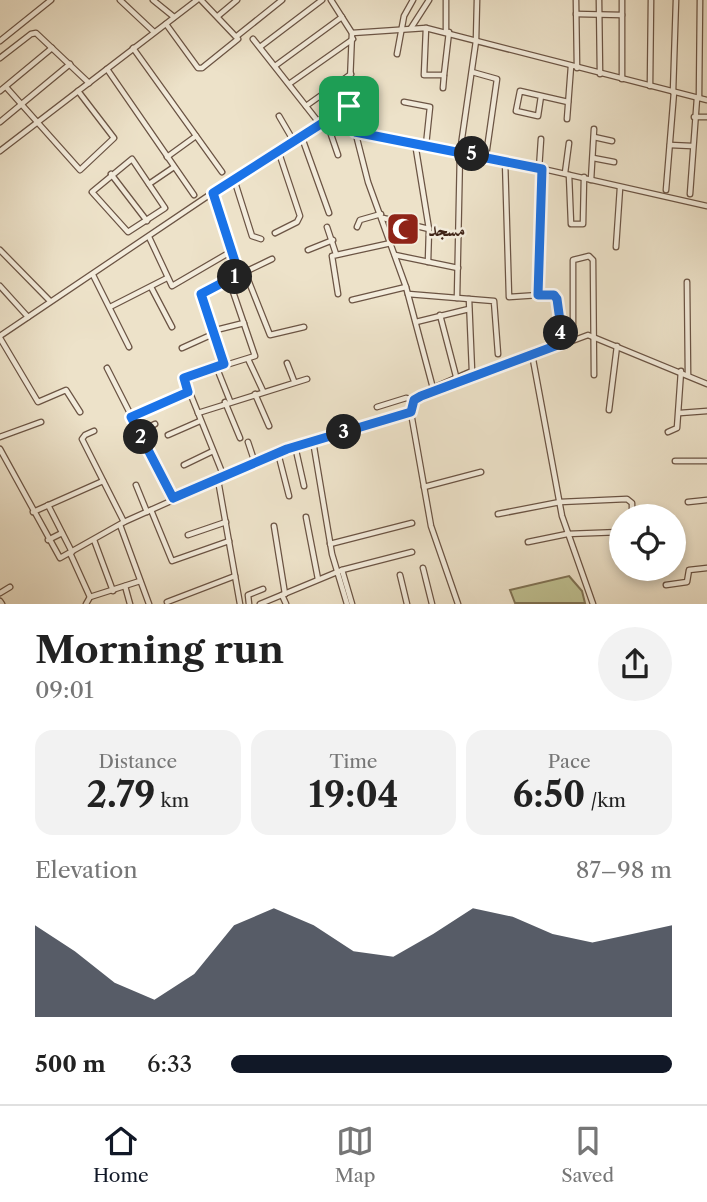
<!DOCTYPE html>
<html lang="en">
<head>
<meta charset="utf-8">
<style>
	body { margin:0; font-family:"Libre Caslon Text",Amiri,serif; background:#f2f2f2; color:#222; height:100vh; display:flex; flex-direction:column; font-size:26px; white-space:nowrap }
	* { box-sizing:border-box; margin:0 }
	p { font-size:23px; color:#767676 }
	.icon { flex:none; width:38px; height:38px; fill:none; stroke:currentColor; stroke-width:2; stroke-linecap:round; stroke-linejoin:round }
	.map { position:relative; height:604px; overflow:hidden }
	.panel { display:flex; flex-direction:column; background:#fff; flex:1 }
	.panel>* { flex:none }
	.tools { position:absolute; left:609px; top:504px; display:grid; gap:14px }
	.tools a { display:grid; place-items:center; width:77px; height:77px; border-radius:50%; background:#fff; box-shadow:0 4px 10px #0003; font-size:35px }
	.pin { position:absolute; display:grid; place-items:center; width:60px; height:60px; color:#fff; margin:-30px; border-radius:14px; box-shadow:0 4px 10px #0006 }
	.km { position:absolute; width:35px; height:35px; margin:-18px; border-radius:50%; background:#222; color:#fff; font-size:19px; line-height:35px; text-align:center }
	.round { display:grid; place-items:center; flex:none; width:74px; height:74px; border-radius:37px; background:#f2f2f2 }
	.head { display:flex; align-items:center; justify-content:space-between; height:119px; padding:0 35px }
	h1 { font-size:38px; font-weight:700; line-height:52px }
	.figures { display:grid; grid-template-columns:repeat(3,1fr); gap:10px; height:119px; padding:7px 35px }
	.figures div { display:grid; align-content:center; border-radius:18px; background:#f2f2f2; text-align:center }
	.figures b { font-size:35px; font-weight:700 }
	.figures small { font-size:19px; font-weight:400 }
	.figures p { font-size:19px }
	.chart { height:196px; padding:14px 35px }
	.chart p { display:flex; justify-content:space-between }
	.chart svg { width:100%; height:126px; margin-top:7px; fill:#111827; opacity:.7 }
	ul { padding:0 35px; list-style:none; font-size:23px }
	li { display:grid; grid-template-columns:112px 84px 1fr; align-items:center; height:52px }
	li i { height:18px; border-radius:9px; background:#111827 }
	.dock { display:flex; justify-content:space-around; align-items:center; height:98px; border-top:2px solid #e0e0e0; background:#fff; font-size:19px; color:#767676 }
	.dock a { display:grid; justify-items:center; gap:4px }
	.dock .active { color:#111827 }
	.map>svg:first-child { display:block }
</style>
</head>
<body>
<div class="map">
<svg width="707" height="604" viewBox="0 0 707 604">
	<rect width="100%" height="100%" fill="#ede2c9"/>
	<filter id="stains"><feTurbulence type="fractalNoise" baseFrequency=".00286" numOctaves="4"/><feColorMatrix values="0 0 0 0 .2 0 0 0 0 .09 0 0 0 0 .02 0 0 0 .5 -.17"/></filter>
	<radialGradient id="worn" r=".72"><stop offset=".6" stop-color="#630" stop-opacity="0"/><stop offset="1" stop-color="#630" stop-opacity=".3"/></radialGradient>
	<polygon fill="#bfc192" stroke="#807355" stroke-width="2" points="569,576 582,591 585,603 515,603 510,590"/>
	<g fill="none" stroke-linecap="round" stroke-linejoin="round">
		<defs>
			<g id="street">
				<polyline points="120,0 154,32"/>
				<polyline points="153,0 174,17"/>
				<polyline points="331,0 352,33 349,106 353,123 368,182 406,287 434,392"/>
				<polyline points="576,0 577,68"/>
				<polyline points="599,0 600,74"/>
				<polyline points="576,14 622,15"/>
				<polyline points="218,16 237,0"/>
				<polyline points="166,24 198,68 202,68 238,39 201,0"/>
				<polyline points="411,28 429,0"/>
				<polyline points="426,28 424,75 444,75 449,32"/>
				<polyline points="446,32 446,0"/>
				<polyline points="352,33 426,28 707,100"/>
				<polyline points="237,36 282,0"/>
				<polyline points="253,39 320,124"/>
				<polyline points="0,41 51,0"/>
				<polyline points="260,47 322,0"/>
				<polyline points="133,48 222,172"/>
				<polyline points="397,54 404,16 413,0"/>
				<polyline points="0,58 31,34 36,33 89,83"/>
				<polyline points="275,66 342,17"/>
				<polyline points="107,69 194,195"/>
				<polyline points="472,72 497,79 486,156"/>
				<polyline points="622,79 622,0"/>
				<polyline points="289,84 353,39"/>
				<polyline points="650,86 651,0"/>
				<polyline points="6,87 80,170 114,138 78,91"/>
				<polyline points="443,88 444,76"/>
				<polyline points="0,91 52,48"/>
				<polyline points="673,92 676,0"/>
				<polyline points="541,96 538,116 516,111 520,91 568,102"/>
				<polyline points="699,98 700,0"/>
				<polyline points="404,102 430,107 426,145"/>
				<polyline points="306,106 351,74"/>
				<polyline points="279,116 293,140"/>
				<polyline points="694,117 707,117"/>
				<polyline points="567,119 571,66"/>
				<polyline points="326,120 338,155"/>
				<polyline points="0,122 70,64"/>
				<polyline points="355,132 486,156 707,206"/>
				<polyline points="301,135 329,213"/>
				<polyline points="594,137 612,141"/>
				<polyline points="415,143 429,229 428,262"/>
				<polyline points="670,145 692,146"/>
				<polyline points="0,151 197,0"/>
				<polyline points="167,157 196,136"/>
				<polyline points="593,158 614,162"/>
				<polygon points="132,159 165,208 128,232 92,192"/>
				<polyline points="505,160 509,297 539,295 542,169"/>
				<polyline points="539,169 541,139"/>
				<polyline points="565,173 569,143"/>
				<polyline points="111,174 147,221"/>
				<polyline points="569,175 571,224 583,224 584,177"/>
				<polyline points="234,179 252,236 261,239"/>
				<polyline points="591,180 594,129"/>
				<polyline points="149,184 174,167"/>
				<polyline points="666,190 674,92"/>
				<polyline points="213,193 239,274"/>
				<polyline points="690,194 697,98"/>
				<polyline points="383,218 429,229"/>
				<polyline points="327,227 336,254"/>
				<polyline points="357,227 360,220 381,214"/>
				<polyline points="275,233 297,222 300,216 278,150"/>
				<polyline points="149,237 172,286 232,251"/>
				<polyline points="616,247 620,188"/>
				<polyline points="0,250 50,301"/>
				<polyline points="308,250 333,240"/>
				<polyline points="395,255 458,268"/>
				<polyline points="245,272 272,259"/>
				<polyline points="93,275 129,347"/>
				<polyline points="687,282 688,375"/>
				<polyline points="0,286 28,317"/>
				<polyline points="151,287 172,327"/>
				<polyline points="338,294 332,256 391,243"/>
				<polyline points="408,294 494,301 498,354"/>
				<polyline points="539,295 554,295 557,299 563,343"/>
				<polyline points="457,298 460,152 476,41 477,0"/>
				<polyline points="352,300 406,287"/>
				<polyline points="110,307 167,278"/>
				<polyline points="440,315 457,380"/>
				<polyline points="416,322 469,309"/>
				<polyline points="212,331 244,323"/>
				<polyline points="0,336 239,175 349,106"/>
				<polyline points="0,338 38,402 66,390 80,412"/>
				<polyline points="573,339 573,260 589,256 593,260 594,375"/>
				<polyline points="182,348 213,334"/>
				<polyline points="532,354 562,516 593,604"/>
				<polyline points="248,359 263,391"/>
				<polyline points="287,363 294,381"/>
				<polyline points="224,364 201,294 245,272 270,335 304,327"/>
				<polyline points="216,366 230,401"/>
				<polyline points="107,368 173,498"/>
				<polyline points="433,388 472,371 469,299"/>
				<polyline points="255,394 269,426"/>
				<polyline points="414,400 411,413 431,526 458,604"/>
				<polyline points="225,402 240,438"/>
				<polyline points="377,407 406,398 414,400 588,335 707,384"/>
				<polyline points="609,410 617,346"/>
				<polyline points="198,413 307,379"/>
				<polyline points="680,413 707,411"/>
				<polyline points="131,417 188,392"/>
				<polyline points="94,431 85,435 82,439 124,522"/>
				<polyline points="139,432 155,424"/>
				<polyline points="668,432 677,428 681,371"/>
				<polyline points="168,435 200,421"/>
				<polyline points="0,437 41,422"/>
				<polyline points="313,441 332,554 347,604"/>
				<polyline points="248,442 255,463"/>
				<polyline points="295,446 304,486"/>
				<polyline points="0,449 60,558 124,522 287,449 411,413"/>
				<polyline points="278,453 289,496"/>
				<polyline points="675,461 707,461"/>
				<polyline points="184,465 213,451"/>
				<polyline points="224,477 184,378 255,356 229,280"/>
				<polyline points="218,480 240,604"/>
				<polyline points="136,485 147,512"/>
				<polyline points="424,487 481,472"/>
				<polyline points="688,502 707,500"/>
				<polyline points="48,505 72,552"/>
				<polyline points="151,510 172,561 229,541"/>
				<polyline points="33,512 103,481"/>
				<polyline points="498,514 560,502 627,499 632,503 632,516"/>
				<polyline points="306,517 318,579"/>
				<polyline points="120,525 149,604"/>
				<polyline points="274,526 285,594"/>
				<polyline points="188,535 226,522"/>
				<polyline points="48,540 62,533"/>
				<polyline points="94,540 113,591"/>
				<polyline points="528,542 567,534 621,532"/>
				<polyline points="330,544 412,523"/>
				<polyline points="70,553 90,597"/>
				<polyline points="423,568 432,604"/>
				<polyline points="342,570 352,604"/>
				<polyline points="400,575 407,604"/>
				<polyline points="666,585 687,582 689,570 707,568"/>
				<polyline points="125,586 130,604"/>
				<polyline points="0,593 10,587"/>
				<polyline points="282,595 286,604"/>
				<polyline points="0,601 2,604"/>
				<polyline points="167,602 235,576"/>
				<polyline points="86,604 90,597 140,581"/>
				<polyline points="249,604 248,595 263,589"/>
				<polyline points="260,604 342,570 412,552"/>
			</g>
		</defs>
		<use href="#street" stroke="#6b5444" stroke-width="7"/>
		<use href="#street" stroke="#f3ecdc" stroke-width="4.5"/>
	</g>
	<g fill="none" stroke-linecap="round" stroke-linejoin="round">
		<defs>
			<polygon id="route" points="349,106 355,132 542,169 538,295 554,295 557,299 563,343 421,396 414,400 411,412 287,449 173,498 131,417 188,392 184,378 224,364 201,294 239,274 213,193"/>
		</defs>
		<use href="#route" stroke="#fff" stroke-width="14"/>
		<use href="#route" stroke="#1a73e8" stroke-width="9"/>
	</g>
	<defs>
		<symbol id="mosque-square" viewBox="-11 -11 22 22"><rect x="-9" y="-9" width="18" height="18" rx="4" fill="#8f2418" stroke="#f3ecdc"/><path d="M3.5-4.9A6 6 0 1 0 3.5 4.9A5 5 0 1 1 3.5-4.9Z" fill="#fff"/></symbol>
	</defs>
	<g fill-rule="evenodd">
		<use href="#mosque-square" x="384" y="210" width="38" height="38"/>
	</g>
	<g text-anchor="middle" stroke-width="5" stroke-linejoin="round" paint-order="stroke">
		<g font-size="19" font-weight="bold" fill="#402518" stroke="#f3ecdc" text-anchor="start">
			<text x="428" y="236">مسجد</text>
		</g>
	</g>
	<rect width="100%" height="100%" filter="url(#stains)"/>
	<rect width="100%" height="100%" fill="url(#worn)"/>
</svg>
<div class="tools">
<a><svg class="icon" aria-label="locate" viewBox="0 0 24 24"><circle cx="12" cy="12" r="6"/><path d="M12 2v4M12 18v4M2 12h4M18 12h4"/></svg></a>
</div>
<div class="pin" style="left:349px;top:106px;background:#1e9e55"><svg class="icon" aria-label="arrive" viewBox="0 0 24 24"><path d="M6 21V4h12l-3 4 3 4H6"/></svg></div>
<b class="km" style="left:235px;top:277px">1</b>
<b class="km" style="left:141px;top:437px">2</b>
<b class="km" style="left:344px;top:432px">3</b>
<b class="km" style="left:561px;top:333px">4</b>
<b class="km" style="left:472px;top:154px">5</b>
</div>
<section class="panel">
<div class="head"><div><h1>Morning run</h1><p>09:01</p></div><a class="round"><svg class="icon" aria-label="share" viewBox="0 0 24 24"><path d="M12 15V3M7 8l5-5 5 5M5 13v7h14v-7"/></svg></a></div>
<div class="figures">
<div><p>Distance</p><b>2.79<small> km</small></b></div>
<div><p>Time</p><b>19:04</b></div>
<div><p>Pace</p><b>6:50<small> /km</small></b></div>
</div>
<div class="chart"><p><span>Elevation</span>87–98 m</p>
<svg viewBox="0 0 160 44" preserveAspectRatio="none"><path d="M0 44V12L10 21L20 32L30 38L40 29L50 12L60 6L70 12L80 21L90 23L100 15L110 6L120 9L130 15L140 18L150 15L160 12V44z"/></svg>
</div>
<ul>
<li><b>500 m</b>6:33<i style="width:100%"></i></li>
</ul>
</section>
<nav class="dock">
<a class="active"><svg class="icon" aria-label="home" viewBox="0 0 24 24"><path d="M3 11l9-7 9 7M6 9v11h12V9"/></svg>Home</a>
<a><svg class="icon" aria-label="map" viewBox="0 0 24 24"><path d="M3 6l6-2 6 2 6-2v14l-6 2-6-2-6 2zM9 4v14M15 6v14"/></svg>Map</a>
<a><svg class="icon" aria-label="saved" viewBox="0 0 24 24"><path d="M7 4h10v16l-5-4-5 4z"/></svg>Saved</a>
</nav>
</body>
</html>
